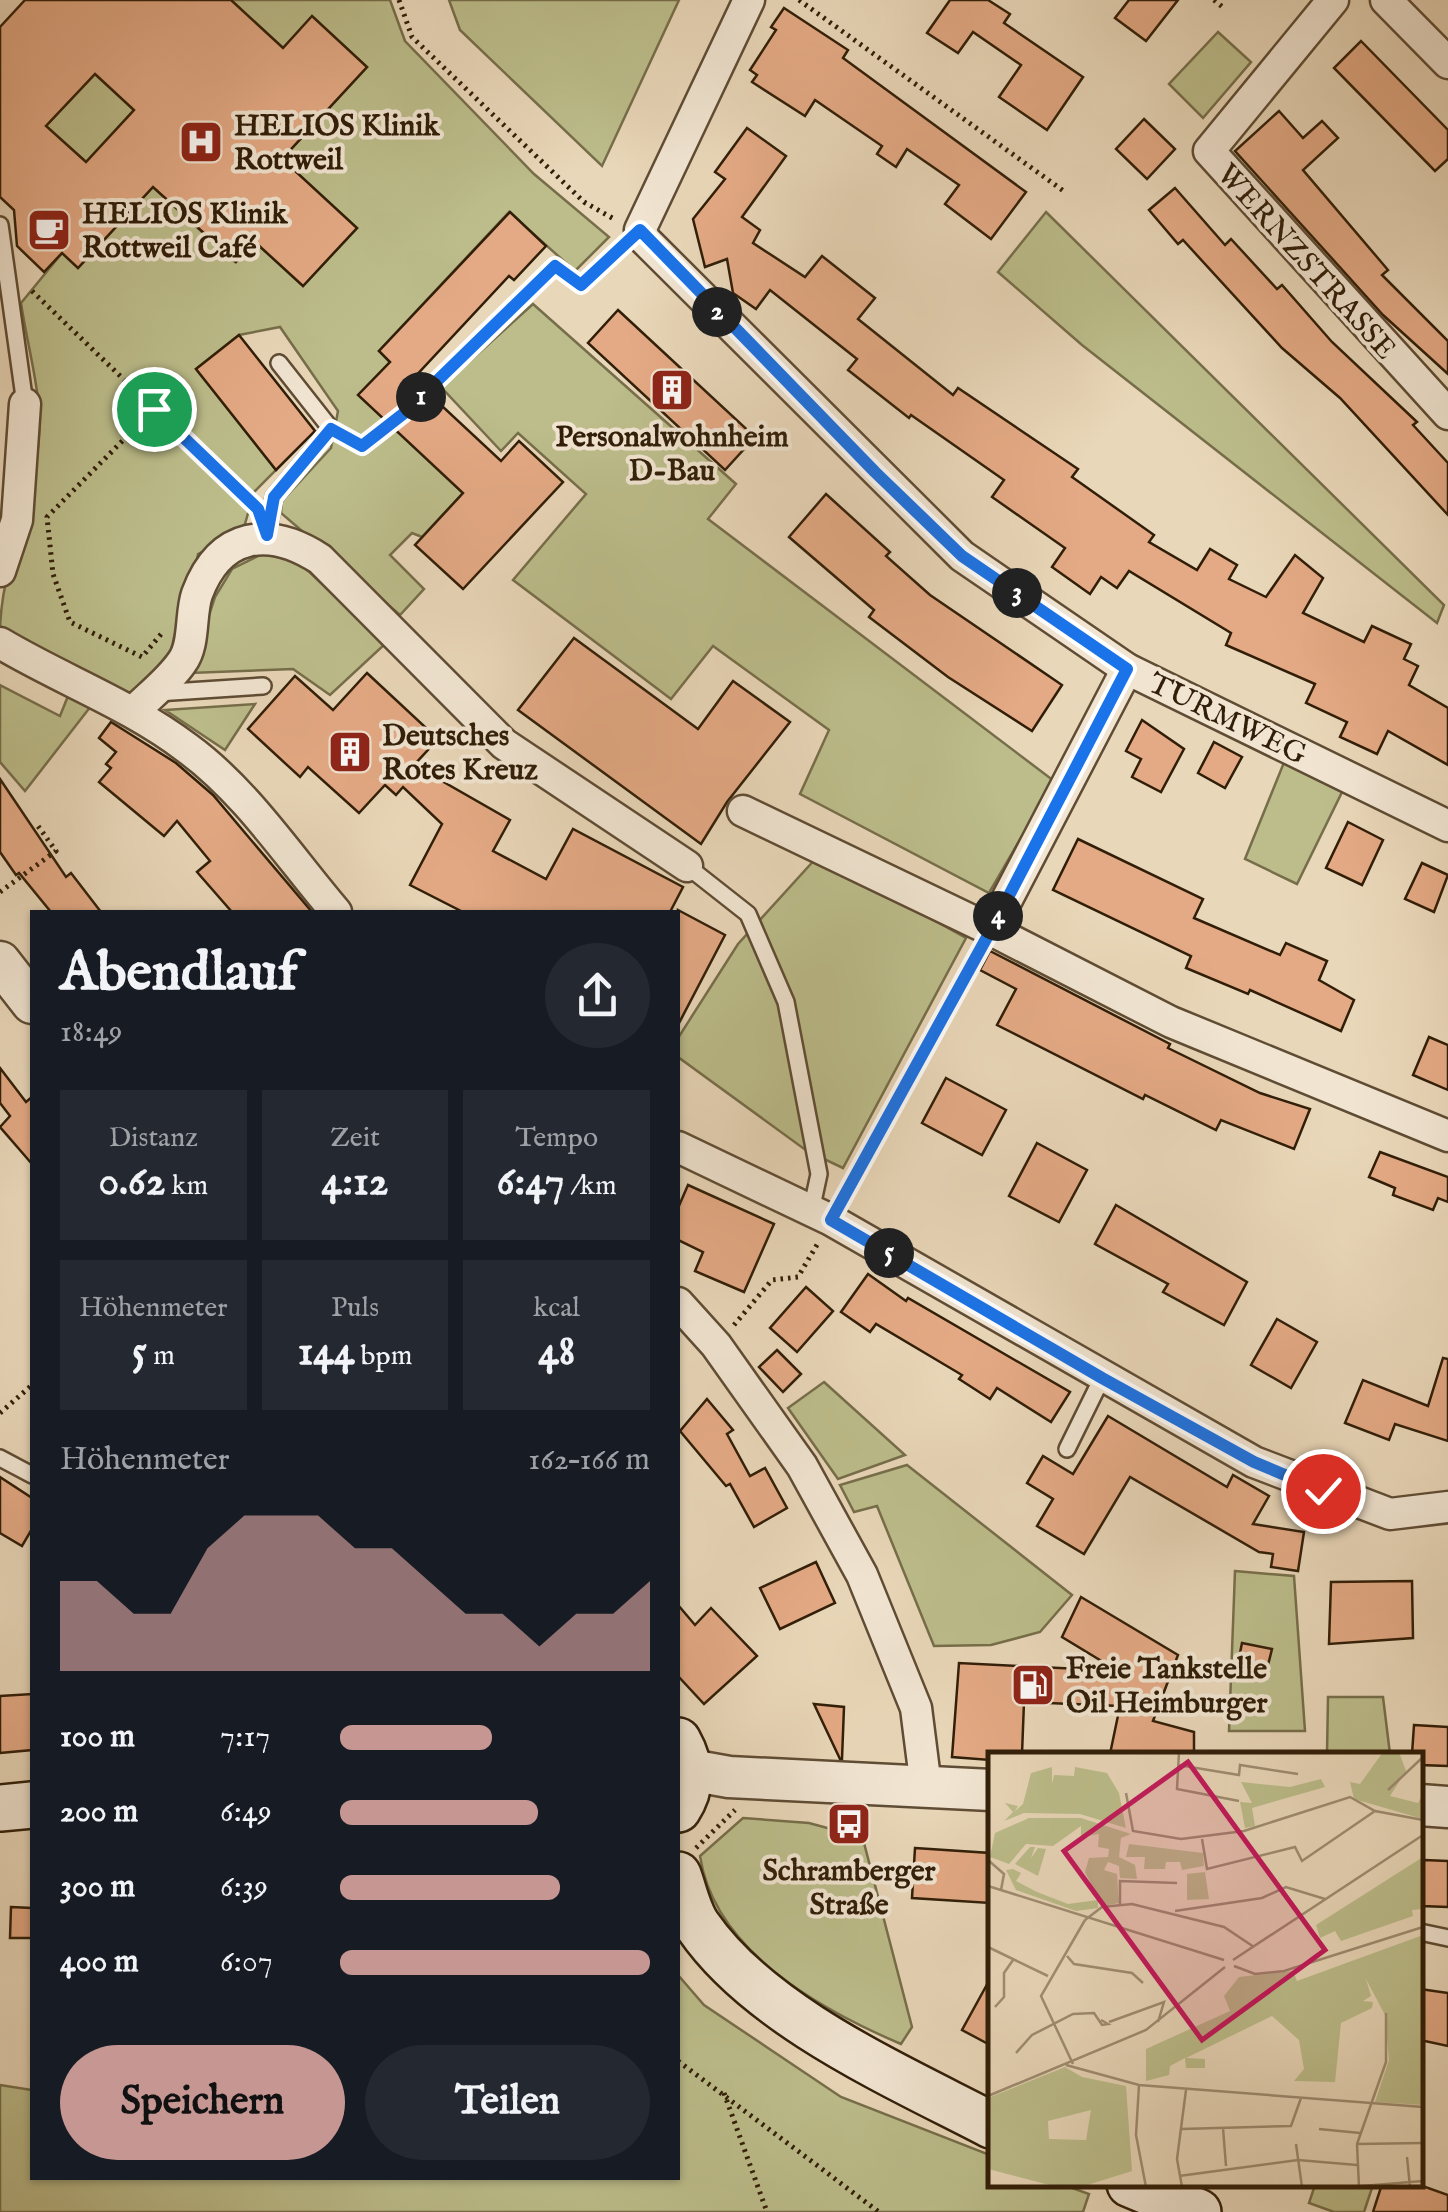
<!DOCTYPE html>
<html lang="de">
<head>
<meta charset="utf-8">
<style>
	body { margin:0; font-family:"IM FELL English",serif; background:#242831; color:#f1f3f6; height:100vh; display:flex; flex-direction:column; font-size:38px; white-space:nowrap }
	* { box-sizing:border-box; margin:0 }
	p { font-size:32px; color:#9ea1a6 }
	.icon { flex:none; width:55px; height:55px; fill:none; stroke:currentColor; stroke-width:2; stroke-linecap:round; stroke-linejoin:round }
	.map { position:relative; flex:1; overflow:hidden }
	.side { position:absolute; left:30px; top:910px; width:650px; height:1270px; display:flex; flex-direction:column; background:#171b24; border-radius:0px; box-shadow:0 2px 8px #0004 }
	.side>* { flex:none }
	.pin { position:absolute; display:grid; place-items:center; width:85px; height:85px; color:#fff; margin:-42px; border:5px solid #fff; border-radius:50%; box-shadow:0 2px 10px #0007 }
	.km { position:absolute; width:50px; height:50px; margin:-25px; border-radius:50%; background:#222; color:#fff; font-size:28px; line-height:50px; text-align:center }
	.round { display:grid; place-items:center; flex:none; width:105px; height:105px; border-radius:52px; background:#242831 }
	.headline { display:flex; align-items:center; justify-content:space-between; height:170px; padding:0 30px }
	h1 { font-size:55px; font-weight:800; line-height:75px }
	.figures { display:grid; grid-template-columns:repeat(3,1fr); gap:15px; height:170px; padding:10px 30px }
	.figures div { display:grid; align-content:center; border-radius:0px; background:#242831; text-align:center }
	.figures b { font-size:42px; font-weight:800 }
	.figures small { font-size:28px; font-weight:400 }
	.figures p { font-size:28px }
	.chart { height:280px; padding:20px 30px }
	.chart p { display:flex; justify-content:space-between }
	.chart svg { width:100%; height:180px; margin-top:10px; fill:#c59692; opacity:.7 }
	.button { display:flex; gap:20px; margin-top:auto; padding:20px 30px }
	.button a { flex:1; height:115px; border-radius:60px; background:#c59692; color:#111; font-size:40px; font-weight:800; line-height:115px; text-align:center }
	.button a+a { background:#242831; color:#f1f3f6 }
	ul { padding:0 30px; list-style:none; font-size:32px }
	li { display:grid; grid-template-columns:160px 120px 1fr; align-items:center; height:75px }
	li i { height:25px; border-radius:12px; background:#c59692 }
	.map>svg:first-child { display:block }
</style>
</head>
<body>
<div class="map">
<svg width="1448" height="2212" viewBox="0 0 1448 2212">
	<rect width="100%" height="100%" fill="#e9d7b9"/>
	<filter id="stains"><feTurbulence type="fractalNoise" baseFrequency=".002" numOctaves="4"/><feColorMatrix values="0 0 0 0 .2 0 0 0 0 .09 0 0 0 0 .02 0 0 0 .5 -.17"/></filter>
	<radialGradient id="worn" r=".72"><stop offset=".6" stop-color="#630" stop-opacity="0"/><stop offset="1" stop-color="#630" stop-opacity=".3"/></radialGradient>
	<g fill="#bcbd8b" stroke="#766e4a" stroke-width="2.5">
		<path d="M231 0H390L405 41 534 174 609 237 575 271 509 212 379 351 390 362 359 395 463 493 422 537 412 533 390 555 424 589 400 615 281 513 282 501 331 448 338 411 280 327 239 335 196 369 276 470 254 492 243 531 198 554 186 632 131 699 0 634C0 564 35 506 39 435 42 394 27 345 21 303L62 253 78 268 153 187 235 262 255 242 303 286 357 228 282 159 367 67 313 17 283 48Z"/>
		<polygon points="449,0 679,0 602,166 460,30"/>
		<polygon points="1218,32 1251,62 1203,118 1169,84"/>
		<polygon points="95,74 134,110 86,162 46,126"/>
		<polygon points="1046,212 1444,605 1437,623 1082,345 998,272"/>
		<polygon points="533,304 736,484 708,519 1054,781 989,893 800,794 829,730 713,646 671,699 513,580 586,494 518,433 501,451 441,387"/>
		<polygon points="262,554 298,561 385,644 330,695 293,669 190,673 215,597 232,569"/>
		<polygon points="0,685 60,716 68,696 91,706 25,791 0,762"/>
		<polygon points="255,704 225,750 165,710"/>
		<polygon points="1285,760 1344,788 1297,884 1245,859"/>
		<polygon points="818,856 966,938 843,1168 807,1151 678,1057 678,1038 738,944"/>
		<polygon points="824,1382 905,1455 838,1479 788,1408"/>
		<polygon points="907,1465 1072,1595 1040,1632 991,1645 934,1646 877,1506 854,1512 840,1485"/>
		<polygon points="1235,1571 1294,1576 1305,1731 1229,1731"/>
		<polygon points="1328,1697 1383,1697 1390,1754 1327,1754"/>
		<path d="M743 1818 809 1823 846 1833 849 1842 864 1843 912 2027 901 2044C821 2010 714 1951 700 1856Z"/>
		<polygon points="678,1975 704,2005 841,2097 990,2155 991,2184 1064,2185 1089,2194 1083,2212 0,2212 0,2085 32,2090 32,2178 678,2178"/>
		<polygon points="1315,2185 1315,2184 1373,2185 1364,2212 1334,2212 1309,2203"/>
	</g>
	<g fill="#e4aa85" stroke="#311e08" stroke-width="2.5" fill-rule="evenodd">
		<path d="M25 0H231L283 48 312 16 367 67 282 159 357 228 303 286 255 242 236 262 153 187 78 268 62 253 44 272 17 246 14 210 0 197V27ZM95 74 134 110 86 162 46 126Z"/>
		<polygon points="950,0 988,0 1010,14 1004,23 1083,77 1047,130 999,97 1021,65 973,32 958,53 927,33"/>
		<polygon points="1129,0 1178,0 1146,41 1115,18"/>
		<polygon points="784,8 848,50 843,58 1026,192 991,239 945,204 959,185 907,149 896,167 877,154 882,146 815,100 805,116 752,82 757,75 750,70 776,30 771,27"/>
		<polygon points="1361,41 1448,130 1448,159 1435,171 1334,68"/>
		<polygon points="1279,111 1303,138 1322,121 1338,138 1303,170 1388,270 1382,275 1448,341 1448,374 1383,315 1235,151"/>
		<polygon points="1144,119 1175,149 1147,179 1116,149"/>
		<polygon points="747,128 786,156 742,217 760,230 753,243 805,277 822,256 875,298 858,319 953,395 958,388 1078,469 1072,477 1154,535 1149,542 1197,570 1210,549 1237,565 1229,579 1266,597 1295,555 1323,578 1303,613 1364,642 1372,626 1411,644 1404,659 1418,666 1409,685 1448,708 1448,765 1388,731 1377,754 1340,737 1347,722 1306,703 1315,684 1226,645 1231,633 1129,571 1117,588 1101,577 1090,594 1052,567 1065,548 992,497 1004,480 911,415 909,418 848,370 857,359 770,290 756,309 733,293 727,259 705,267 693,219 725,179 715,172"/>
		<polygon points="1175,188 1225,245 1231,239 1277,289 1282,285 1332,342 1417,422 1413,425 1448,463 1448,515 1340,398 1282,348 1183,240 1178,244 1149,210"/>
		<polygon points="510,212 546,246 514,280 509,276 413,379 501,461 519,441 563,482 463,589 415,545 463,493 358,395 390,362 379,351"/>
		<polygon points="618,310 755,437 725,470 588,343"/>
		<polygon points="239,335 315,431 276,470 196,369"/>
		<polygon points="826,494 890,552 886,556 930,595 1062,685 1032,731 948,677 869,617 874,610 789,537"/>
		<polygon points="574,638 698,729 733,681 790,722 727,802 701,844 518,710"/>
		<polygon points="367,673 438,739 414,765 510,820 493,851 546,879 573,829 683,887 670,912 463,912 410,885 442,824 403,787 396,795 385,785 359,813 308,767 300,777 248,729 295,676 333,710"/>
		<polygon points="1142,720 1184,749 1161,792 1132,777 1141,759 1126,751"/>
		<polygon points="111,722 176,763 213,795 312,912 232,912 197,872 210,861 177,821 164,836 99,782 111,768 106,764 116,752 99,738"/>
		<polygon points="1214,742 1242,757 1225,788 1198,773"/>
		<polygon points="0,779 66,877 71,873 101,912 51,912 19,873 16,875 0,852"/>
		<polygon points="1348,822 1383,840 1362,885 1326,868"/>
		<polygon points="1078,839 1203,899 1194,918 1280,955 1286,943 1327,961 1319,980 1354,1000 1341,1031 1250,990 1248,994 1186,968 1191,956 1053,890"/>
		<polygon points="1422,863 1448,875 1434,912 1405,899"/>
		<polygon points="678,910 725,935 678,1025"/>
		<polygon points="990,951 1170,1044 1168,1048 1260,1093 1310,1109 1294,1149 1221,1120 1216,1130 1145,1095 1143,1099 997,1025 1016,989 980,970"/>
		<polygon points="1429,1037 1448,1045 1448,1090 1413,1075"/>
		<polygon points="0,1068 26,1102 32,1097 32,1164 0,1127 10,1116 0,1103"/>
		<polygon points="946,1078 1006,1110 982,1155 922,1123"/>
		<polygon points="1037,1143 1087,1170 1059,1222 1009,1196"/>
		<polygon points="1380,1152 1448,1177 1448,1202 1438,1198 1433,1210 1393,1195 1395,1188 1369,1177"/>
		<polygon points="688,1185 774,1224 744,1292 695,1271 703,1252 678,1240 678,1208"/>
		<polygon points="1116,1205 1247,1282 1224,1325 1163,1292 1168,1284 1095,1244"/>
		<polygon points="868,1274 906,1301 908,1298 1070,1392 1051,1422 997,1388 990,1399 959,1379 962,1375 876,1324 870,1332 841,1312"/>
		<polygon points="806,1287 833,1311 797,1352 770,1328"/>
		<polygon points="1277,1319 1317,1342 1291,1388 1251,1365"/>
		<polygon points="777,1350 801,1374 783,1392 759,1367"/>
		<polygon points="1443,1358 1448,1359 1448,1441 1395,1424 1389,1440 1345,1423 1363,1380 1428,1406"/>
		<polygon points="707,1399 733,1430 727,1434 750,1476 765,1468 787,1508 754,1527 730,1484 726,1486 680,1431"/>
		<polygon points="1108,1416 1227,1487 1233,1475 1269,1496 1253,1524 1304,1532 1298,1571 1271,1567 1273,1554 1259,1552 1130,1477 1084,1554 1037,1526 1053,1499 1027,1483 1043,1456 1073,1474"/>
		<polygon points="0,1477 32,1498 32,1529 22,1546 0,1533"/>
		<polygon points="816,1562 835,1603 780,1629 760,1588"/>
		<polygon points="1412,1581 1413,1638 1329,1644 1331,1582"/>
		<polygon points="1081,1597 1178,1655 1153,1721 1194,1732 1194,1754 1110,1754 1120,1706 1024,1702 1022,1754 990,1754 990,1760 952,1757 959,1663 1118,1671 1062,1637"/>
		<polygon points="678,1605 695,1625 711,1608 757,1656 704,1704 678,1676"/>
		<polygon points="1242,1643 1272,1649 1267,1669 1238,1663"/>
		<polygon points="32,1694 32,1750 0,1753 0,1696"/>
		<polygon points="814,1704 844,1707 842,1759 840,1759"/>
		<polygon points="1414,1725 1448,1727 1448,1766 1420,1765 1420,1754 1412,1754"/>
		<polygon points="915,1848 990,1853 990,1903 912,1898"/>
		<polygon points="1424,1860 1448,1861 1448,1907 1421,1906"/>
		<polygon points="11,1907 32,1908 32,1938 10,1938"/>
		<polygon points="990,1979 990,2045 962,2030"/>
		<polygon points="1420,1989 1448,1993 1448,2046 1420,2040"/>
		<polygon points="1382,2184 1417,2184 1448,2195 1448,2212 1373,2212"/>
	</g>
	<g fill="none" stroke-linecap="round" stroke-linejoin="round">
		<defs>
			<g id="service">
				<polyline points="0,225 25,404"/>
				<polyline points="267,535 274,497 331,429 279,363"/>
				<polyline points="157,693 263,686"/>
				<polyline points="687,866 748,914 786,1002 819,1174 811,1211"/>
				<polyline points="1067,1449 1102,1378"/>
				<polyline points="0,1458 32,1475"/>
				<polyline points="1420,1932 1448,1938"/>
			</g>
			<g id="minor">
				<polyline points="749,0 640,230 645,240 962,556 1127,669 1448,826"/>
				<polyline points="1333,0 1209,151 1448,414"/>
				<polyline points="1386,0 1448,63"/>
				<polyline points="0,571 17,520 25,404"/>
				<path d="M0 643C62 680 129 704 187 748 246 791 289 857 336 912"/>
				<polyline points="1127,669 991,930 1171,1022 1448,1136"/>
				<path d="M133 712C149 696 170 680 182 662 195 645 190 614 197 594 220 532 269 526 320 559L504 744 687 866"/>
				<polyline points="743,811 991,930"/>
				<polyline points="678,1147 831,1220 1254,1462 1390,1514 1448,1507"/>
				<polyline points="678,1303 716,1345 802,1466 862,1575 916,1708 926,1787"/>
			</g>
			<g id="tertiary">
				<polyline points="0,962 32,1003"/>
				<polyline points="690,1770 729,1777 991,1790"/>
				<polyline points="1420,1805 1448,1807"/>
			</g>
			<g id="secondary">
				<path d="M678 1741C691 1764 693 1786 678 1809"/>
				<polyline points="0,1808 32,1805"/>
				<path d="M678 1875C684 1891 688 1912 698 1926 760 2016 895 2075 991 2125"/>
				<polyline points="1130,2184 1198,2212"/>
			</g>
		</defs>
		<use href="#service" stroke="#5f4c34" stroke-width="20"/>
		<use href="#minor" stroke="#5f4c34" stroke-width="35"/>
		<use href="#tertiary" stroke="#5f4c34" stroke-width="45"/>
		<use href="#secondary" stroke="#311e08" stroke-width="50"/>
		<g stroke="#311e08" stroke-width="5" stroke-dasharray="2.5 5" stroke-linecap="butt">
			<polyline points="399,0 412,37 584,202 614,219"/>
			<polyline points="799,0 1065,192"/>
			<polyline points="1214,0 1225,9"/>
			<polyline points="32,291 251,502"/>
			<polyline points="154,409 47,517 53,574 70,622 142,657 162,633"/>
			<polyline points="350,440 362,446 403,414 555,267 581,285 622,250"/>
			<polyline points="0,892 56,851 38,826"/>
			<polyline points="845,1194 977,954"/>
			<polyline points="734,1325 772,1280 798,1277 818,1243"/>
			<polyline points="0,1413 32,1385"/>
			<polyline points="696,1848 735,1810"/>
			<polyline points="678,2061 879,2212"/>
			<polyline points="724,2093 767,2212"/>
		</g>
		<use href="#service" stroke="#f1e5d2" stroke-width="15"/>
		<use href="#minor" stroke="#f1e5d2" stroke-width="30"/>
		<use href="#tertiary" stroke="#f1e5d2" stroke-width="40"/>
		<use href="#secondary" stroke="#f1e5d2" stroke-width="45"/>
	</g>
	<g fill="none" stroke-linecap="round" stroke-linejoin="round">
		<defs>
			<polyline id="route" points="154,409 258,509 267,535 274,497 331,429 362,446 403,414 555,266 581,285 640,230 875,472 962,556 1127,669 991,930 831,1220 1102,1378 1254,1462 1323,1491"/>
		</defs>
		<use href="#route" stroke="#fff" stroke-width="20"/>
		<use href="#route" stroke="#1a73e8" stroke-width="12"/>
	</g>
	<defs>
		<symbol id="hospital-square" viewBox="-11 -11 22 22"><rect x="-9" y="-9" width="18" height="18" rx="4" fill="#8f2418" stroke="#f1e5d2"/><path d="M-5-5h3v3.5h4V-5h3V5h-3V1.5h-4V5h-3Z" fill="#fff"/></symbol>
		<symbol id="cafe-square" viewBox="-11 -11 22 22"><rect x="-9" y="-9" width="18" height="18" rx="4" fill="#8f2418" stroke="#f1e5d2"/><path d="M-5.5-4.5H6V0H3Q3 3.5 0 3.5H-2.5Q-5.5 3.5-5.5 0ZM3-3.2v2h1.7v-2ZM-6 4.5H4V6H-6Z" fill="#fff"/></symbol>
		<symbol id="building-square" viewBox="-11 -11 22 22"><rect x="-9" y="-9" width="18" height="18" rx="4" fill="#8f2418" stroke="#f1e5d2"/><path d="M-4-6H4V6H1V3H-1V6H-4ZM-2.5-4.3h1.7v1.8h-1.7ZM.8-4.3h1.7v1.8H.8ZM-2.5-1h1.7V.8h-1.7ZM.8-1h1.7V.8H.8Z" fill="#fff"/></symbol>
		<symbol id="fuel-square" viewBox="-11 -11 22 22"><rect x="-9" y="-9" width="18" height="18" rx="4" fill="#8f2418" stroke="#f1e5d2"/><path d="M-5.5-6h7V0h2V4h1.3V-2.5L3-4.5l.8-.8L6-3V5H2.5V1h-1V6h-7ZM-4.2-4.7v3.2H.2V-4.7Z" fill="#fff"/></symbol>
		<symbol id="bus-square" viewBox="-11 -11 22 22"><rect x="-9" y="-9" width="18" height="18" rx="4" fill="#8f2418" stroke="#f1e5d2"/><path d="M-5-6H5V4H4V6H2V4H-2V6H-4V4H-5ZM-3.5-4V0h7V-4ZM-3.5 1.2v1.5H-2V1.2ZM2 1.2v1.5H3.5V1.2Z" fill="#fff"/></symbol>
	</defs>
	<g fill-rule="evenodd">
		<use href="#hospital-square" x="176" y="117" width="50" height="50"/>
		<use href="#cafe-square" x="24" y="205" width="50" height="50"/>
		<use href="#building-square" x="647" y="365" width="50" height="50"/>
		<use href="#building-square" x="325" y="727" width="50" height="50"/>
		<use href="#fuel-square" x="1008" y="1660" width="50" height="50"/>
		<use href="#bus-square" x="824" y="1799" width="50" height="50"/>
	</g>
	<g text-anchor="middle" stroke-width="8" stroke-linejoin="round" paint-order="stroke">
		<g font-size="30" font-weight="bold" fill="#311e08" stroke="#f1e5d2" text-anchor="start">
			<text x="234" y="135">HELIOS Klinik<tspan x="234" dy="34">Rottweil</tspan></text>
			<text x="82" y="223">HELIOS Klinik<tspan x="82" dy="34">Rottweil Café</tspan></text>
			<text x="672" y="446" text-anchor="middle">Personalwohnheim<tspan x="672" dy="34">D-Bau</tspan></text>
			<text x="382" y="745">Deutsches<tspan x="382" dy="34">Rotes Kreuz</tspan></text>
			<text x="1066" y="1678">Freie Tankstelle<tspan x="1066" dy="34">Oil Heimburger</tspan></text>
			<text x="849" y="1880" text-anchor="middle">Schramberger<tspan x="849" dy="34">Straße</tspan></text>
		</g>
		<g font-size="30" fill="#311e08" stroke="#f1e5d2">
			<text transform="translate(1307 261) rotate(48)" y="10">WERNZSTRASSE</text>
			<text transform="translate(1228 718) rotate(26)" y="10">TURMWEG</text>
		</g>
	</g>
	<g transform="translate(988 1752)">
		<rect width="435" height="435" fill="#e9d7b9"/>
		<path d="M395 0H411L418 19 402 44 430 51 435 41V67L366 47 362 30 372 32ZM64 15V32L66 23 86 24 87 15 119 21 131 41 138 76 92 62 36 61 16 69 25 60 17 51 30 54 27 59 35 52 43 21ZM333 27 337 35 264 56 267 74 257 76 252 50 264 51 253 30 302 35ZM41 66H93L143 82 133 86 131 105 147 113 149 127 132 126 131 114 120 110 116 118 129 122 131 151 114 154 97 120 101 106 120 105 121 97 110 95 111 82 93 85V74L65 94 38 92 21 112 2 105 7 81ZM141 92 215 101 216 114 194 118 192 110H178L177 117H156L157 105H138ZM42 95H47L43 106 50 96 58 97 50 124 27 112ZM435 105V157L424 158 425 164 353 189 347 179 332 186 328 173ZM25 117 33 121 28 129 49 140 80 152 110 148V156L88 159 28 138 18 118ZM217 120 221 147 199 148V122ZM435 183V353L387 350 401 308 397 263 378 227 383 244 375 249 385 250 384 256 353 271 347 330 306 329 316 317 311 288 284 264 198 306 217 307V316H198L197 306 182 314 181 323 158 329V297L242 259 236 244 251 225 305 219 309 229ZM77 315 94 325 138 334 144 419 93 435H69L0 417V346ZM103 358 98 388 61 387 60 369Z" fill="#bcbd8b" fill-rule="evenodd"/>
		<path fill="none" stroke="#9f8d72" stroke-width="2.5" d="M191 0 189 37 251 49M190 13 251 23 252 13 310 22M400 38 435 5M138 41 145 79 193 87 256 79 362 45 387 59 435 68M214 87 219 117 307 95 314 109 387 59M0 108 16 122 13 138M0 134 236 208M132 152V129L189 131M187 159 274 146 298 135 337 147M97 168 114 155 144 152 236 175 266 195M0 195 60 224M79 204 86 212 144 221 155 231M245 208 435 83M246 214 267 222 296 219 435 175M7 255 16 245V221L25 208M121 270 176 250 170 270M28 301 44 283 85 262 106 261 114 273 120 272 113 268M85 312 53 244 97 168M78 313 151 333 435 355M151 333 148 383 158 435M0 344 158 278 237 215M235 376 238 414M193 377 303 374 313 346M331 377 372 381M308 392 314 435M369 392 435 391M419 405 422 435M191 424 310 408 369 413M194 435 189 407 198 338M362 435 435 429M371 435 369 392 398 310V261"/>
		<path fill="#c2185b" fill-opacity="0.15" stroke="#c2185b" stroke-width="5" d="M200 10 337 198 214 288 76 99Z"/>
		<rect width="435" height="435" fill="none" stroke="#311e08" stroke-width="5"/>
	</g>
	<rect width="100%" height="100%" filter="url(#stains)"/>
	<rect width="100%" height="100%" fill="url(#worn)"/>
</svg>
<div class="pin" style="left:154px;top:409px;background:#1e9e55"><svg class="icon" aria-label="arrive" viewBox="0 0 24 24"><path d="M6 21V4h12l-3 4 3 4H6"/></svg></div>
<div class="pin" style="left:1323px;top:1491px;background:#d93025"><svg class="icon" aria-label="check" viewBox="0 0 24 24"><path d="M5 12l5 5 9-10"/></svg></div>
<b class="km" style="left:421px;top:397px">1</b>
<b class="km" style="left:717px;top:312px">2</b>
<b class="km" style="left:1017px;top:593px">3</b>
<b class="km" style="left:998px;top:916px">4</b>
<b class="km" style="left:889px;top:1253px">5</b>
<section class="side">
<div class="headline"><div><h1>Abendlauf</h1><p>18:49</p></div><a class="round"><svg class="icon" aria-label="share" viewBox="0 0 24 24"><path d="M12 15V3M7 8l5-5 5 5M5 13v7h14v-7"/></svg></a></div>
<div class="figures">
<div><p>Distanz</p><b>0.62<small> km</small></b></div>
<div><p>Zeit</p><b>4:12</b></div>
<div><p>Tempo</p><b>6:47<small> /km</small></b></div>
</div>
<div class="figures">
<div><p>Höhenmeter</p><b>5<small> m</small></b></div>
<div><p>Puls</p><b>144<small> bpm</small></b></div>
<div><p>kcal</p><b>48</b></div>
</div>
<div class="chart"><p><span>Höhenmeter</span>162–166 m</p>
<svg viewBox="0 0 160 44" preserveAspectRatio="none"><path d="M0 44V22L10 22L20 30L30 30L40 14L50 6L60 6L70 6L80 14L90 14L100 22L110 30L120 30L130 38L140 30L150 30L160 22V44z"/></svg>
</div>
<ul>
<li><b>100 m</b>7:17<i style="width:49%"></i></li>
<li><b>200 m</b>6:49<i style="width:64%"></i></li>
<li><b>300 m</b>6:39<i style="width:71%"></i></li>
<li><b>400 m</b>6:07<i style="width:100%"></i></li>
</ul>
<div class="button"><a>Speichern</a><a>Teilen</a></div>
</section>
</div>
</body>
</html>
